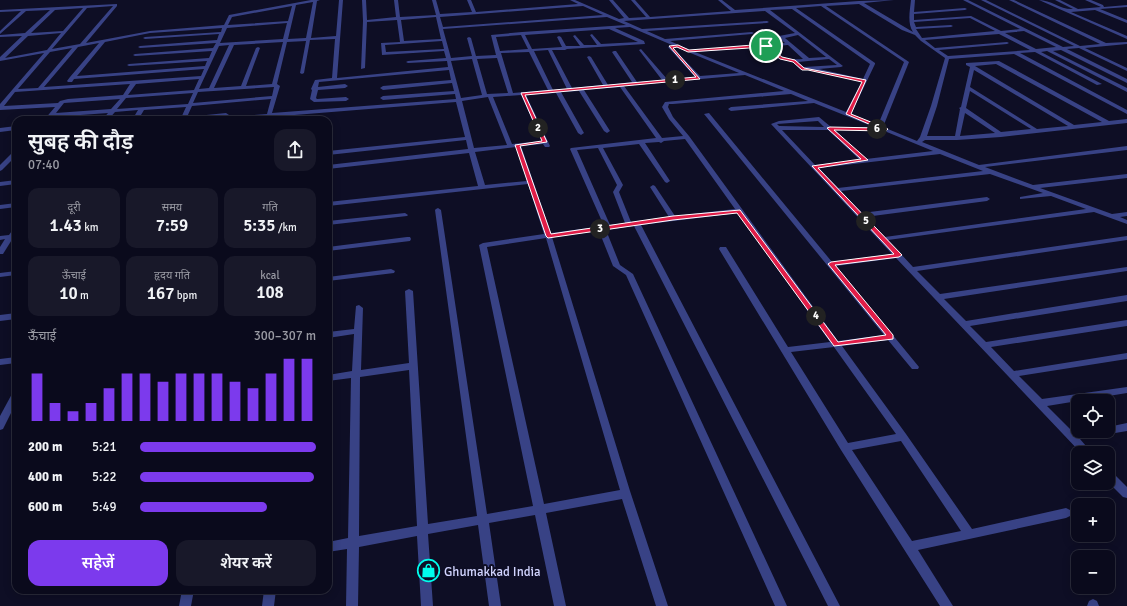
<!DOCTYPE html>
<html lang="hi">
<head>
<meta charset="utf-8">
<style>
	body { margin:0; font-family:Signika,"Noto Sans Devanagari",sans-serif; background:#181829; color:#f1f3f6; height:100vh; display:flex; flex-direction:column; font-size:15px; white-space:nowrap }
	* { box-sizing:border-box; margin:0 }
	p { font-size:13px; color:#999aa3 }
	.icon { flex:none; width:22px; height:22px; fill:none; stroke:currentColor; stroke-width:2; stroke-linecap:round; stroke-linejoin:round }
	.map { position:relative; flex:1; overflow:hidden }
	.panel { position:absolute; left:12px; top:116px; width:320px; height:478px; display:flex; flex-direction:column; background:#0a0a1c; border-radius:12px; box-shadow:0 2px 10px #0003,0 0 0 1px #2a2b3b }
	.panel>* { flex:none }
	.buttons { position:absolute; left:1071px; top:394px; display:grid; gap:8px }
	.buttons a { display:grid; place-items:center; width:44px; height:44px; border-radius:8px; background:#0a0a1c; box-shadow:0 2px 10px #0003,0 0 0 1px #2a2b3b; font-size:20px }
	.pin { position:absolute; display:grid; place-items:center; width:34px; height:34px; color:#fff; margin:-17px; border:2px solid #fff; border-radius:50%; box-shadow:0 1px 4px #0007 }
	.km { position:absolute; width:20px; height:20px; margin:-10px; border-radius:50%; background:#222; color:#fff; font-size:11px; line-height:20px; text-align:center }
	.round { display:grid; place-items:center; flex:none; width:42px; height:42px; border-radius:12px; background:#181829 }
	.head { display:flex; align-items:center; justify-content:space-between; height:68px; padding:0 16px }
	h1 { font-size:22px; font-weight:600; line-height:30px }
	.stats { display:grid; grid-template-columns:repeat(3,1fr); gap:6px; height:68px; padding:4px 16px }
	.stats div { display:grid; align-content:center; border-radius:10px; background:#181829; text-align:center }
	.stats b { font-size:17px; font-weight:600 }
	.stats small { font-size:11px; font-weight:400 }
	.stats p { font-size:11px }
	.chart { height:112px; padding:8px 16px }
	.chart p { display:flex; justify-content:space-between }
	.chart svg { width:100%; height:72px; margin-top:4px; stroke:#7c3aed; stroke-width:6 }
	.action { display:flex; gap:8px; margin-top:auto; padding:8px 16px }
	.action a { flex:1; height:46px; border-radius:12px; background:#7c3aed; color:#fff; font-size:16px; font-weight:600; line-height:46px; text-align:center }
	.action a+a { background:#181829; color:#f1f3f6 }
	ul { padding:0 16px; list-style:none; font-size:13px }
	li { display:grid; grid-template-columns:64px 48px 1fr; align-items:center; height:30px }
	li i { height:10px; border-radius:5px; background:#7c3aed }
	.map>svg:first-child { display:block }
</style>
</head>
<body>
<div class="map">
<svg width="1127" height="606" viewBox="0 0 1127 606">
	<rect width="100%" height="100%" fill="#0e0e25"/>
	<g fill="none" stroke-linecap="round" stroke-linejoin="round">
		<g fill="#384285" fill-rule="evenodd">
			<path d="M311 0H320L317 1 311 38 336 36 339 0H343L337 78 448 67 447 61 408 63 406 62 408 61 446 58 444 51 382 55 381 43 400 42 397 20 367 22 365 68 361 69 363 21 362 0H366L367 20 396 17 394 0H398L400 17 436 15 432 0H436L440 14 472 12 467 0H471L476 12 578 4 570 0H575L619 19 624 18 609 0H613L629 18 646 17 631 0H635L650 17 731 11 718 0H722L735 10 859 1 894 0 864 3 913 32C907 23 910 10 911 0H915L914 12 965 8 967 9 965 10 914 14V20L971 16 1001 31 1020 29 963 0H968L1063 47 1074 46 981 0H986L1080 46 1100 44 1009 0H1014L1106 43 1127 42V44L1085 48 1127 68V71L1079 48 1067 49 1127 79V83L1061 50 1053 51 1127 88V92L1047 51 1041 52 1102 84 1097 85 1035 52 1020 53 1127 110V114L1014 54 949 59 937 106 927 136H955L960 109 959 108 961 107 970 67 966 65V63L999 61 1109 121 1127 119V123L1001 137 957 140H925L922 142 979 165 1127 146V150L985 167 1033 185 1127 174V178L1040 188 1112 214 1127 212V216L1120 217 1127 220V224L1094 212 888 240 913 267 1127 236V240L917 271 940 294 1127 267V271L944 299 966 321 1127 295V301L970 326 986 342 1127 320V326L991 347 1014 371 1127 353V359L1019 376 1042 399 1127 387V393L1047 406 1074 433 1085 431H1108V427L1127 423V431L1080 439 1092 453H1081L896 258 836 266 919 367 918 369H912L888 340 842 346 906 434 972 529 1066 508 1070 510 1071 513 1070 516 1066 518 918 550 953 606H940L841 450 719 249 720 247H726L788 347 830 342 738 213 641 225 840 606H828L634 226 606 230 620 265 633 274 787 606H775L626 275 613 266 599 231 552 237 630 491 668 606H656L622 499 546 513 566 606H554L535 515 489 523 501 606H489L478 525 428 534 433 606H421L417 536 359 547 358 606H346L347 549 328 552V542L348 538 351 378 328 381V375L352 371 354 334 328 338V332L354 329 356 306 359 305 363 308 361 370 409 363 405 291 409 289 413 291 428 524 477 516 435 210 436 209 438 208 441 210 487 514 533 506 479 245 483 243 544 234 528 184 328 206V202L478 186 469 153 328 169V165L468 149 466 140 328 155V151L465 137 456 102 232 120 221 119 224 117 267 114 271 99 192 106 187 117 226 113 229 115 226 117 192 120H172L181 118 186 107 144 110 138 120H132L138 110 115 112 108 120H102L108 113 53 117 50 120H44L55 107 0 110V104L44 53 0 61V57L22 36 0 37V35L25 33 50 10 26 11 0 34V31L21 11 0 12V10L117 4V6L86 43 150 31 224 25 229 15ZM313 2 306 38 288 39 296 5ZM859 4 902 30 915 35 921 41 945 58 931 106 920 137 917 141 883 127 909 62 826 6ZM113 6 80 44 52 49 87 8ZM292 6 288 21 228 25 232 17ZM583 6 603 15 443 27 440 17ZM821 6 904 62 878 125 851 114 875 64V63L796 8ZM83 8 63 31 31 33 55 10ZM792 9 870 64 863 79 819 69 841 67 843 66 770 10ZM765 11 795 33 779 36V38L785 43 690 50 670 41 752 34 754 33 752 32 665 39 647 31 767 23 769 22 767 21 642 29 624 21ZM436 17 441 39 404 41 401 20ZM607 17 626 25 522 32 491 35 496 55 476 56 471 38 469 37 467 38 472 56 451 58 443 29ZM970 18 995 31 922 38 916 29 951 27 953 26 951 25 916 27 914 22ZM287 23 283 39 220 43 227 28ZM630 27 672 45 668 47 695 77 667 79 641 49 639 50 662 80 637 82 616 51H614L612 52 632 82 608 85 591 57 589 56 587 57 603 85 572 88 552 50H565L567 49 645 44 644 41 615 28ZM222 28 221 32 145 37 143 38 145 39 219 34 217 40 140 46 138 47 140 48 216 43 213 48 135 54 133 55 135 56 212 51 209 58 129 64 127 65 129 66 207 61 205 66 77 76 105 42 150 33ZM609 29 638 42 601 44 592 34 590 35 597 45H584L575 35 573 36 580 46H566L561 37 559 36 557 37 562 47 532 49 525 35ZM1024 31 1056 47 1036 49 1005 33ZM61 33 47 50 5 58 28 36ZM999 34 1030 50 948 56 939 50 1007 44 1009 43 1007 42 935 48 925 40ZM521 35 528 49 500 51 496 37ZM798 35 826 57 809 58 785 38ZM335 39 332 78 315 80 311 89 312 90 310 99 314 102 346 101 349 99 346 97 317 99 316 98 318 90 345 88 348 86 345 84 318 87 319 82 449 70 451 80 383 86 380 88 383 90 452 83 454 91 383 96 380 98 383 100 455 94 456 99 272 113 280 86 277 84 287 42 306 41 300 73 302 74 304 73 310 40ZM442 41 444 49 386 52 385 45ZM283 42 272 84 246 86 260 48 258 47 256 48 241 86 214 88 234 45ZM99 43 70 77 67 81 68 82H72L74 79 204 69 201 76 44 87 78 47ZM229 45 209 88 199 89 219 46ZM787 45H788L803 59C785 60 784 58 770 47ZM676 47 739 73 700 76 673 48ZM764 47 779 59 793 62 801 70H810L862 82 846 112 695 52ZM72 48 38 88 18 89 50 52ZM548 50 567 89 553 90 534 51ZM529 52 548 90 513 93 501 53ZM497 58 508 93 487 94 477 59ZM472 59 482 95 461 98 451 61ZM829 59 837 65 804 67 798 62ZM996 64 1102 122 1074 125 975 66ZM974 70 1068 126 1037 129 970 87ZM745 75 784 91 665 102 662 107 669 119 683 136 662 138 624 86ZM199 79 194 90 128 95 136 84ZM130 84 123 95 68 99 60 101 58 103 4 106 15 92ZM274 87 272 96 193 103 198 92ZM620 87 656 138 571 148 570 149 604 226 551 233 521 146 543 144 545 147H549L550 146 526 95 556 93 578 133 581 135 584 133 561 92 579 91 604 131 607 133 610 131 584 90ZM970 91 1031 129 1001 132 966 108ZM193 93 188 104 117 109 126 98ZM791 94 808 101 731 107 728 109 731 111 814 103 874 127H831L819 117 779 121 771 124 892 254 832 262 709 113 704 114 884 335 838 341 689 136 673 117 668 107 669 104H673ZM521 95 542 141 512 144 493 97ZM488 97 507 145 474 148 462 101ZM120 99 111 109 56 113 64 103ZM965 113 995 133 960 136ZM818 121 824 127 779 126 777 124ZM782 130H828L860 160 815 165ZM835 130H882L933 151 866 159ZM685 139 735 209 675 216 655 186 653 185 650 187 669 217 631 222 619 192 623 185 603 148 639 144 665 182 667 183 670 181 645 143 659 142 661 143 664 141ZM516 147 527 181 485 185 475 152ZM598 148 617 185 613 192 625 223 610 225 577 150ZM940 154 983 171 838 188 819 168ZM990 174 1043 193 1020 197V199L1051 196 1086 209 885 237 865 217 987 201 990 199 987 197 862 213 841 191ZM546 238 620 490 544 504 487 247ZM834 347 896 434 848 443 791 352ZM409 370 417 526 359 536 360 377ZM901 441 961 531 912 541 852 450Z"/>
			<path d="M1039 0C1051 0 1061 10 1073 9L1055 0H1060L1078 9 1101 7 1085 0H1091L1103 5 1104 7 1127 5V7L1100 9 1127 20V23L1095 10 1071 12 1127 36V39Z"/>
			<polygon points="16,126 16,130 0,132 0,128"/>
			<polygon points="16,150 16,156 2,170 0,171 0,165 14,151"/>
			<polygon points="16,180 16,184 0,186 0,182"/>
			<polygon points="16,203 16,207 0,209 0,205"/>
			<polygon points="405,213 408,215 407,216 328,225 328,221"/>
			<polygon points="16,227 16,237 13,238 3,254 0,254 0,247 5,239 0,240 0,236 9,235 14,228"/>
			<polygon points="407,237 410,237 411,239 410,241 328,251 328,247"/>
			<polygon points="391,269 395,271 394,273 328,281 328,277"/>
			<polygon points="16,271 16,275 0,277 0,273"/>
			<polygon points="16,313 16,319 0,321 0,315"/>
			<polygon points="16,357 16,363 0,365 0,359"/>
			<polygon points="16,391 16,403 3,429 0,430 0,416 13,392"/>
			<polygon points="1108,471 1112,472 1127,487 1127,498 1123,497 1108,482"/>
			<polygon points="182,590 194,590 191,606 179,606"/>
			<polygon points="264,590 276,590 274,606 262,606"/>
			<polygon points="1093,599 1097,601 1099,606 1087,606 1089,601"/>
		</g>
	</g>
	<path fill="#e11d48" stroke="#fff" fill-rule="evenodd" d="M766 44 782 57 795 60 804 68 866 80 851 114 888 129 886 131 834 130 868 160 818 168 902 255 899 257 835 265 893 335V339L834 346 737 213 673 220 548 238 546 236 515 145 542 141 521 93 696 77 669 46 678 45 689 50ZM677 47 688 52 765 47 780 59 793 62 802 70H808L862 82 846 114 878 128 830 127 827 128 861 159 812 166 894 254 831 262 828 264 886 335 838 342 740 210 673 216 551 234 520 146 547 142 525 95 700 79 673 48Z"/>
	<defs>
		<symbol id="shop-ring" viewBox="-11 -11 22 22"><circle r="9.5" fill="#0e0e25" stroke="#00fdec" stroke-width="1.5"/><path d="M-5-2.5h2.3a2.7 3.5 0 0 1 5.4 0H5L5.5 6h-11ZM-1.5-2.5h3a1.5 2.3 0 0 0-3 0Z" fill="#00fdec"/></symbol>
	</defs>
	<g fill-rule="evenodd">
		<use href="#shop-ring" x="416" y="558" width="25" height="25"/>
	</g>
	<g text-anchor="middle" stroke-width="4" stroke-linejoin="round" paint-order="stroke">
		<g font-size="13" fill="#d2d5ff" stroke="#0e0e25" text-anchor="start">
			<text x="444" y="576">Ghumakkad India</text>
		</g>
	</g>
</svg>
<div class="buttons">
<a><svg class="icon" aria-label="locate" viewBox="0 0 24 24"><circle cx="12" cy="12" r="6"/><path d="M12 2v4M12 18v4M2 12h4M18 12h4"/></svg></a>
<a><svg class="icon" aria-label="layers" viewBox="0 0 24 24"><path d="M12 4l9 5-9 5-9-5zM3 14l9 5 9-5"/></svg></a>
<a>+</a>
<a>−</a>
</div>
<div class="pin" style="left:766px;top:46px;background:#1e9e55"><svg class="icon" aria-label="arrive" viewBox="0 0 24 24"><path d="M6 21V4h12l-3 4 3 4H6"/></svg></div>
<b class="km" style="left:675px;top:80px">1</b>
<b class="km" style="left:538px;top:128px">2</b>
<b class="km" style="left:600px;top:229px">3</b>
<b class="km" style="left:816px;top:316px">4</b>
<b class="km" style="left:866px;top:221px">5</b>
<b class="km" style="left:877px;top:129px">6</b>
<section class="panel">
<div class="head"><div><h1>सुबह की दौड़</h1><p>07:40</p></div><a class="round"><svg class="icon" aria-label="share" viewBox="0 0 24 24"><path d="M12 15V3M7 8l5-5 5 5M5 13v7h14v-7"/></svg></a></div>
<div class="stats">
<div><p>दूरी</p><b>1.43<small> km</small></b></div>
<div><p>समय</p><b>7:59</b></div>
<div><p>गति</p><b>5:35<small> /km</small></b></div>
</div>
<div class="stats">
<div><p>ऊँचाई</p><b>10<small> m</small></b></div>
<div><p>हृदय गति</p><b>167<small> bpm</small></b></div>
<div><p>kcal</p><b>108</b></div>
</div>
<div class="chart"><p><span>ऊँचाई</span>300–307 m</p>
<svg viewBox="0 0 160 44" preserveAspectRatio="none"><path d="M5 44V15M15 44V33M25 44V38M35 44V33M45 44V24M55 44V15M65 44V15M75 44V20M85 44V15M95 44V15M105 44V15M115 44V20M125 44V24M135 44V15M145 44V6M155 44V6"/></svg>
</div>
<ul>
<li><b>200 m</b>5:21<i style="width:100%"></i></li>
<li><b>400 m</b>5:22<i style="width:99%"></i></li>
<li><b>600 m</b>5:49<i style="width:72%"></i></li>
</ul>
<div class="action"><a>सहेजें</a><a>शेयर करें</a></div>
</section>
</div>
</body>
</html>
